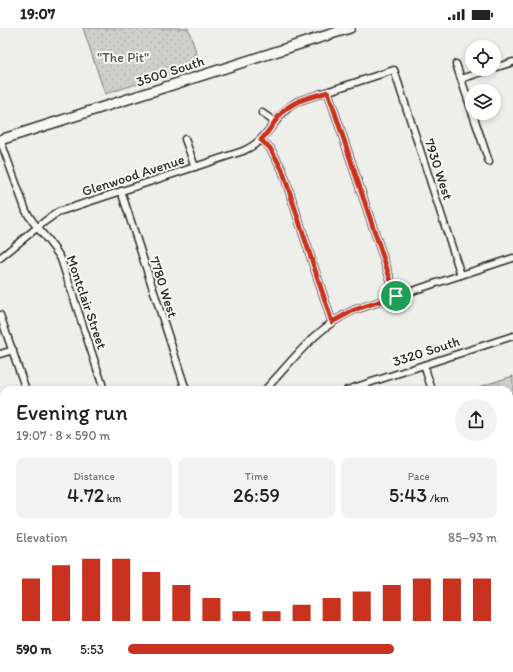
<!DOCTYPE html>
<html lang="en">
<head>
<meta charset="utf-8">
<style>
	body { margin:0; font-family:Itim,sans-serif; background:#f2f2f2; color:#222; height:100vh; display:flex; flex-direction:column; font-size:15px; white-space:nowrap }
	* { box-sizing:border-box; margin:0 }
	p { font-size:13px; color:#767676 }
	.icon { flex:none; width:22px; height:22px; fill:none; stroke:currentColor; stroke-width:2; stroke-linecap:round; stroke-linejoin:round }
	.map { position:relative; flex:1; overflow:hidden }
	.sheet { position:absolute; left:0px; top:358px; width:513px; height:286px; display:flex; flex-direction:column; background:#fff; border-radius:12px 12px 0 0; box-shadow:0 2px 6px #0003 }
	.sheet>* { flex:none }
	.controls { position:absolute; left:465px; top:12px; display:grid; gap:8px }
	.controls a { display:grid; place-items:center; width:36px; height:36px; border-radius:50%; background:#fff; box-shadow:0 2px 6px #0003; font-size:20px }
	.pin { position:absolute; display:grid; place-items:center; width:34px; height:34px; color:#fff; margin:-17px; border:2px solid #fff; border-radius:50%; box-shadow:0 1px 4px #0007 }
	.round { display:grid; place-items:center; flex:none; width:42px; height:42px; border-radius:21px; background:#f2f2f2 }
	.overview { display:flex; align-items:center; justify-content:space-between; height:68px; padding:0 16px }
	h1 { font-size:22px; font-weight:600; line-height:30px }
	.figures { display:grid; grid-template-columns:repeat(3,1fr); gap:6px; height:68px; padding:4px 16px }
	.figures div { display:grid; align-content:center; border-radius:8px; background:#f2f2f2; text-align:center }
	.figures b { font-size:20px; font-weight:600 }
	.figures small { font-size:11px; font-weight:400 }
	.figures p { font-size:11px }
	.chart { height:112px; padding:8px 16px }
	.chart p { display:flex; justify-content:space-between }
	.chart svg { width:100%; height:72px; margin-top:4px; stroke:#c8321e; stroke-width:6 }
	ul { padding:0 16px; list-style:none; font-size:13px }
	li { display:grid; grid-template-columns:64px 48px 1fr; align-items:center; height:30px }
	li i { height:10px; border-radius:5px; background:#c8321e }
	.status { display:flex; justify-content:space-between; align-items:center; height:28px; padding:0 20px; background:#fff; direction:ltr }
	.status svg { height:11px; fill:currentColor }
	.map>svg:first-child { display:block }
</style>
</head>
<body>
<div class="status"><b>19:07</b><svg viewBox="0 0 49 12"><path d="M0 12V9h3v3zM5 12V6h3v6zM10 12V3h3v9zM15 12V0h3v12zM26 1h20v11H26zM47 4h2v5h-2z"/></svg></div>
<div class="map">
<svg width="513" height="644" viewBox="0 0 513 644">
	<defs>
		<pattern id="grass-tufts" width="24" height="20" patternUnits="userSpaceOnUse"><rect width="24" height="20" fill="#cececa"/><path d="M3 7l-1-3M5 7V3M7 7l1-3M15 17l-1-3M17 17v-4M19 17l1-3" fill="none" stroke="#b1b1ae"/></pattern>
		<pattern id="park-dots" width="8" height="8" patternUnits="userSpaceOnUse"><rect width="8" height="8" fill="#cececa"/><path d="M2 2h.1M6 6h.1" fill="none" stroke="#b1b1ae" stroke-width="1.8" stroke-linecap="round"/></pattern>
	</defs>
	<rect width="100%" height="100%" fill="#eeeeea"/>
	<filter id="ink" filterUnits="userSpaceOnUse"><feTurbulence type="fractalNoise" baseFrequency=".025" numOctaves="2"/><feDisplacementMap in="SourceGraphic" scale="8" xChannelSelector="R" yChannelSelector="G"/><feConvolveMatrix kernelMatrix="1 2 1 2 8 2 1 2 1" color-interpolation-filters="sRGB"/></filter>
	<g filter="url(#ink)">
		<polygon fill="url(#grass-tufts)" stroke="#7c7c7a" points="513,348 513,397 509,399 509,362 469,362"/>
		<polygon fill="url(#park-dots)" stroke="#7c7c7a" points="83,0 188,0 200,36 105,66"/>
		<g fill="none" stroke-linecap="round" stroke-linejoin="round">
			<defs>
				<g id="minor">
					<polyline points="456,36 489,134"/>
					<polyline points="494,40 513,34"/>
					<polyline points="461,51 491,41"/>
					<polyline points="328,64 396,268"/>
					<polyline points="262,85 275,94"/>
					<path d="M0 111 26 183C36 201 51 213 61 231L104 362"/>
					<polyline points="185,111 195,139"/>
					<polyline points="261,112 270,120 282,141 332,294"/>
					<polyline points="121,163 186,362"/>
					<path d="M0 230 44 194 58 184 243 123C271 111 273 87 298 73L394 42 461 247"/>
					<polyline points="0,287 26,362"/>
					<polyline points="0,326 13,322"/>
					<polyline points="424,337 432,362"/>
					<path d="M265 362C294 331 315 300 354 282L513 230"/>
					<polyline points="347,362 513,308"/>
					<polyline points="0,543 4,555"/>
					<polyline points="509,596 513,608"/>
					<polyline points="32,640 33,644"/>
					<polyline points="117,640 118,644"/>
					<polyline points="200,640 202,644"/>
					<polyline points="277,640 278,644"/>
					<polyline points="343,640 344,644"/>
					<polyline points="177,644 189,640"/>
					<polyline points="464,644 465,640"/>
				</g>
				<polyline id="primary" points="0,112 350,0"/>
			</defs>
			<use href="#minor" stroke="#2b2b2b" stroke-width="9"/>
			<use href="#primary" stroke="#2b2b2b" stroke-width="12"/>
			<use href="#minor" stroke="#f6f6f2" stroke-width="6"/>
			<use href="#primary" stroke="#f6f6f2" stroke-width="9"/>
		</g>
	</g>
	<g fill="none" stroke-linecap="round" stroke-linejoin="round" filter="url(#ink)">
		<defs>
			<path id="route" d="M328 64 396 268 354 282 332 294 282 141 270 120 261 112C269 104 273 95 280 87 292 72 311 69 328 64Z"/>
		</defs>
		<use href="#route" stroke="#fff" stroke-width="8"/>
		<use href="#route" stroke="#c8321e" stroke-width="5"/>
	</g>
	<g text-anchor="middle" stroke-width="4" stroke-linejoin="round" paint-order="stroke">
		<g font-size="14" fill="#545453" stroke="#f6f6f2">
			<text x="123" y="34">"The Pit"</text>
		</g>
		<g font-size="14" fill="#2b2b2b" stroke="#f6f6f2">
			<text transform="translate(170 43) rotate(-18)" y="5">3500 South</text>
			<text transform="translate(439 141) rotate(72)" y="5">7930 West</text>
			<text transform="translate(133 147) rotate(-18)" y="5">Glenwood Avenue</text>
			<text transform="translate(164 259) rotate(72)" y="5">7780 West</text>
			<text transform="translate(87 274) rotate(71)" y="5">Montclair Street</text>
			<text transform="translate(426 323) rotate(-18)" y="5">3320 South</text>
		</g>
	</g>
</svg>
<div class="controls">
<a><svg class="icon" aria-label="locate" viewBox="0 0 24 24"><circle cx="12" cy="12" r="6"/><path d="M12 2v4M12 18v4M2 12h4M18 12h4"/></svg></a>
<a><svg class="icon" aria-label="layers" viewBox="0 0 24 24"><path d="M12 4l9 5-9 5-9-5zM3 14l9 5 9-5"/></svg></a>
</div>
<div class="pin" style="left:396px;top:268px;background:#1e9e55"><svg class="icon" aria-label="arrive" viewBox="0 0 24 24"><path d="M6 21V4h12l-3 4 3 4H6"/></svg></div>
<section class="sheet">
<div class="overview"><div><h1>Evening run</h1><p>19:07 · 8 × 590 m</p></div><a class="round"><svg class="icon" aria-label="share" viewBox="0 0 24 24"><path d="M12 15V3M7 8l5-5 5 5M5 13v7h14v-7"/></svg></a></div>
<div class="figures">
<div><p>Distance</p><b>4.72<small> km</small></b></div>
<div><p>Time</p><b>26:59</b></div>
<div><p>Pace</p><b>5:43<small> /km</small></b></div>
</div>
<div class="chart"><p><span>Elevation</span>85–93 m</p>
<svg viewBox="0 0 160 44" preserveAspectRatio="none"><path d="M5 44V18M15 44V10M25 44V6M35 44V6M45 44V14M55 44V22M65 44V30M75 44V38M85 44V38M95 44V34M105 44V30M115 44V26M125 44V22M135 44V18M145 44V18M155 44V18"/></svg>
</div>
<ul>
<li><b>590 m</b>5:53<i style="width:72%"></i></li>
</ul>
</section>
</div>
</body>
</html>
